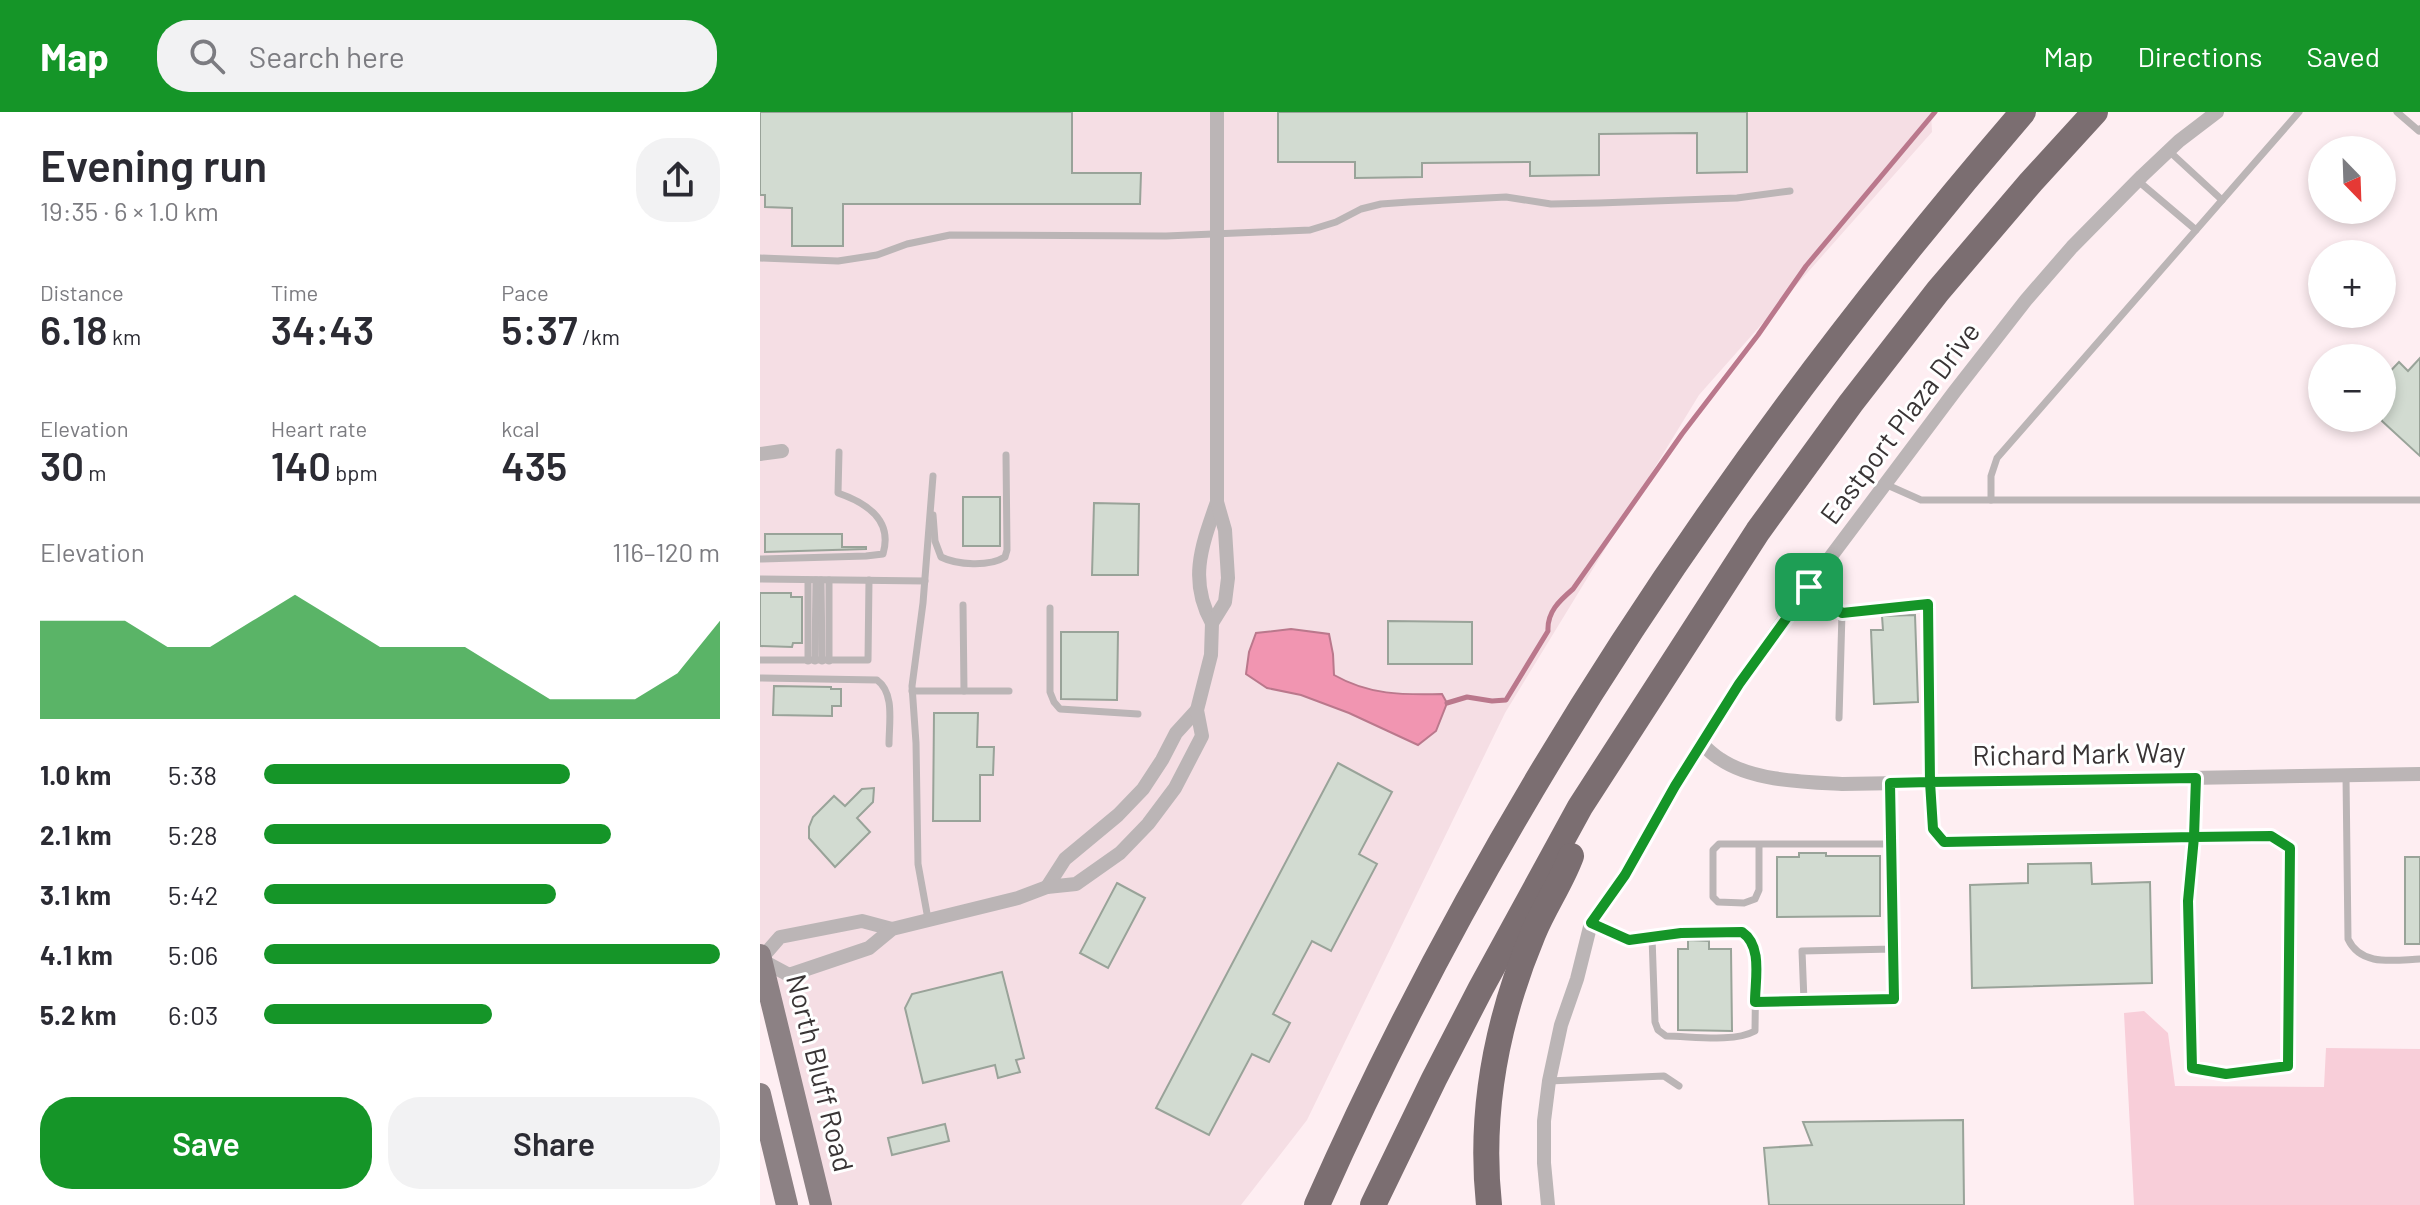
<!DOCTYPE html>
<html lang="en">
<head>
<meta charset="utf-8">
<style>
	body { margin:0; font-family:Barlow,sans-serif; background:#f2f2f3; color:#2b2b33; height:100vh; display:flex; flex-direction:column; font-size:30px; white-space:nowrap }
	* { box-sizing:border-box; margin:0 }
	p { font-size:26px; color:#7c7c81 }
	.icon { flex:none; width:44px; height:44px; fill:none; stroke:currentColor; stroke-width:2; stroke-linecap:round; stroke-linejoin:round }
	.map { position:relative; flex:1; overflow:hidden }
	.panel { display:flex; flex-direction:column; background:#fff; width:760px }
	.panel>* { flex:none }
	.needle { width:52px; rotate:157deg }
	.buttons { position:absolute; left:1548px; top:24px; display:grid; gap:16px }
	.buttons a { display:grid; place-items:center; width:88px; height:88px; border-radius:50%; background:#fff; box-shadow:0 4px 12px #0003; font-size:40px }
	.pin { position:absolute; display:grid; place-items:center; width:68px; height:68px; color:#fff; margin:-34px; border-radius:16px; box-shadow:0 4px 12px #0006 }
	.round { display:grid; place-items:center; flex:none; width:84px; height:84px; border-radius:32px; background:#f2f2f3 }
	.overview { display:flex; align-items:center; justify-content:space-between; height:136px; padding:0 40px }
	h1 { font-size:44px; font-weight:600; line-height:60px }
	.figures { display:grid; grid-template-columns:repeat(3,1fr); gap:12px; height:136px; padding:8px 40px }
	.figures div { display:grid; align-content:center }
	.figures b { font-size:40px; font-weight:600 }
	.figures small { font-size:22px; font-weight:400 }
	.figures p { font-size:22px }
	.chart { height:224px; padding:16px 40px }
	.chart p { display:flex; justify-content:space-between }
	.chart svg { width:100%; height:144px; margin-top:8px; fill:#159528; opacity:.7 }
	.action { display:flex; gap:16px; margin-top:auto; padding:16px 40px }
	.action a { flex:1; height:92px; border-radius:32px; background:#159528; color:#fff; font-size:32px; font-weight:600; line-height:92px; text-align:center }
	.action a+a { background:#f2f2f3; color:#2b2b33 }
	ul { padding:0 40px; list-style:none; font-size:26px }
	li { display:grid; grid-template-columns:128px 96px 1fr; align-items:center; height:60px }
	li i { height:20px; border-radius:10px; background:#159528 }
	header { display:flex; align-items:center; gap:48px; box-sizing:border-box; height:112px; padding:0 40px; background:#159528; color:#fff }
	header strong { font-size:38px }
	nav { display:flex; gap:44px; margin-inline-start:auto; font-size:28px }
	.search { width:560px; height:72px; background:#f2f2f3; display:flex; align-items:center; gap:20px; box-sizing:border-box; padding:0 28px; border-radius:32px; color:#7c7c81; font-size:30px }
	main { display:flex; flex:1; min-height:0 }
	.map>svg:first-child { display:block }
</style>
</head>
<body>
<header>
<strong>Map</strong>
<div class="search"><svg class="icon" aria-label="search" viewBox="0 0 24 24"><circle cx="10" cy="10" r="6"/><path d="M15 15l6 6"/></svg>Search here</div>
<nav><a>Map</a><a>Directions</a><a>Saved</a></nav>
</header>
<main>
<section class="panel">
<div class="overview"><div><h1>Evening run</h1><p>19:35 · 6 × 1.0 km</p></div><a class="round"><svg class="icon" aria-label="share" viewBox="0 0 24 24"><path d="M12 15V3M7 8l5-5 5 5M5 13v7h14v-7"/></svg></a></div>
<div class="figures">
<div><p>Distance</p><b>6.18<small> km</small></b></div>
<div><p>Time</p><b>34:43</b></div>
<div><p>Pace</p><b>5:37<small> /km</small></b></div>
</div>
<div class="figures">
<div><p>Elevation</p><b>30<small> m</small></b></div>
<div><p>Heart rate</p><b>140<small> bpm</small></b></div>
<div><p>kcal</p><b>435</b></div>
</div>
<div class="chart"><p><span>Elevation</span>116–120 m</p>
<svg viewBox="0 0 160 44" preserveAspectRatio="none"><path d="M0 44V14L10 14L20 14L30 22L40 22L50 14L60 6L70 14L80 22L90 22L100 22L110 30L120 38L130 38L140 38L150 30L160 14V44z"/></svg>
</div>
<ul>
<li><b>1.0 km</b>5:38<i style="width:67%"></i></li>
<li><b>2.1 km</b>5:28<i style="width:76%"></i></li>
<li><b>3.1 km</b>5:42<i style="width:64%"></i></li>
<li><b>4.1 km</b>5:06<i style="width:100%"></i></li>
<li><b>5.2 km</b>6:03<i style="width:50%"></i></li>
</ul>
<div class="action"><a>Save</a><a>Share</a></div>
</section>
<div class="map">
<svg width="1660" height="1093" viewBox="0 0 1660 1093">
	<rect width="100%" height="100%" fill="#feeef2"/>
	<polygon fill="#f5dee4" points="0,0 1171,0 1172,20 939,283 745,601 547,1008 481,1093 58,1093 0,869"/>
	<polygon fill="#f8ced9" points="1384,899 1408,921 1415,974 1564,975 1566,936 1660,937 1660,1093 1374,1093 1364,901"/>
	<path fill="#f195b1" stroke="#ba788c" stroke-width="2" d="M531 517 569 522 573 542 574 563C609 583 642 583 682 582L687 591 676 619 658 633 589 601 541 583 507 576 486 562 489 540 496 521Z"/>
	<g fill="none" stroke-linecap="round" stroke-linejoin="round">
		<path stroke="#ba788c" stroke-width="5" d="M687 591 707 585 732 589 746 588 788 519C787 500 799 489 813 477L922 322 998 223 1046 154 1175 0"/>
	</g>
	<g fill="#d2dbd1" stroke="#99a399" stroke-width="2">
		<polygon points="0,0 312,0 312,61 381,61 380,92 83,92 83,134 32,134 32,96 5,95 5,83 0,83"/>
		<polygon points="518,0 987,0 987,60 937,61 937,21 839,22 839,63 770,64 770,50 662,51 662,65 595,66 595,50 518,50"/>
		<polygon points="1660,246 1660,344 1622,309 1622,268 1639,250 1648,259"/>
		<rect x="203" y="385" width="37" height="49"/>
		<polygon points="334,391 379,392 378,463 332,463"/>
		<polygon points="5,422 82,422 82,435 106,435 106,437 5,440"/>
		<polygon points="0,481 31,481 31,485 42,485 42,531 33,531 32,535 0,534"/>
		<polygon points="1155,503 1158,590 1114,592 1111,518 1123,518 1122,504"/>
		<polygon points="628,509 712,510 712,552 628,552"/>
		<polygon points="301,520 358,520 357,588 301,587"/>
		<polygon points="14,574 71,575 71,577 81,577 81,594 72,594 72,604 13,603"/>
		<polygon points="174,601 218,601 217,635 234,635 233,663 220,663 220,709 173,709"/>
		<polygon points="578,651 632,680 599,742 617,752 571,839 552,829 513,902 530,911 509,950 492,942 449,1023 396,996"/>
		<polygon points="114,676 113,690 97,706 110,720 75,755 49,726 49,715 53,705 74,684 85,694 102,677"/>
		<polygon points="1039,741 1066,741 1066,744 1120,744 1120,804 1017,805 1017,745 1039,745"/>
		<rect x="1645" y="745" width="15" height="87"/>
		<polygon points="1331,751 1332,772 1390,770 1392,871 1212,876 1210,773 1268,771 1268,752"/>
		<polygon points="357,771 385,786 348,856 320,841"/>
		<polygon points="928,828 949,829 949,837 971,837 972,919 918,918 918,837 928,837"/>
		<polygon points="242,860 264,946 256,948 260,960 238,966 235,953 163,971 145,896 152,882"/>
		<polygon points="1203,1008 1204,1093 1009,1093 1004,1036 1052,1033 1043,1010"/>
		<polygon points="185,1012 189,1029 132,1043 128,1026"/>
	</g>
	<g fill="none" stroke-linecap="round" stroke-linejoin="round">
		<g stroke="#bbb5b6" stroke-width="7">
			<polyline points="1637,0 1659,19 1660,17"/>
			<polyline points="1409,39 1462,88"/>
			<polyline points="1377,68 1436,118"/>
			<polyline points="0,146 78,149 117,143 147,132 190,123 406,124 550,118 576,110 601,97 621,92 649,90 746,85 791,92 839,91 977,86 1030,79"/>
			<polyline points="1125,372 1161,388 1660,388"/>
			<polyline points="1231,388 1231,364 1237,346 1539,0"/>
			<path d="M173 403 175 429 181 445C197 453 229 455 245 445L247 438 246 343"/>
			<path d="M0 447 106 444 123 442C133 408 107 391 78 381L79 340"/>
			<polyline points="0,467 165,469"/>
			<polyline points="48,468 48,549"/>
			<polyline points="61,468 62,549"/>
			<polyline points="69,468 69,549"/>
			<polyline points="1049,475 1082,501 1079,606"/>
			<polyline points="203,493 204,579"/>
			<polyline points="290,496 290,580 294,590 300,597 378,602"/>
			<polyline points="1082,501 1168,492 1173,717 1184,730 1511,724 1530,736 1528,954 1466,962 1432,956 1428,789 1436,666"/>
			<polyline points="0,548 108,548 109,468"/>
			<polyline points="55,549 56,468"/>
			<path d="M0 566 117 568C135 581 129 611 129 632"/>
			<polyline points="152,579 249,579"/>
			<path d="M1586 664 1588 827C1601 855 1634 848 1660 847"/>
			<polyline points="1130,671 1134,887 1044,889 1042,839 1133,837"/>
			<polyline points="999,732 999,778 995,787 984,791 958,790 953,785 953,738 959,732 1131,732"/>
			<polyline points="168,807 158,752 156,631 152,574 163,491 173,364"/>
			<path d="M831 811 869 828 921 821 982 820 990 825 996 840 995 919C973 931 931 924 906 924L898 918 895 910 892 825"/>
			<polyline points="995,890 1044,889"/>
			<polyline points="789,969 904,964 919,974"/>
		</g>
		<g stroke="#bbb5b6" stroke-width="14">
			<polyline points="0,342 22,339"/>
			<path d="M452 511C428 468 442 433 457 390"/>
			<path d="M941 631C947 637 953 643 960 647 992 669 1044 670 1082 672L1660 662"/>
			<polyline points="287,775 305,747 358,703 383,677 402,648 416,621 437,598"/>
			<polyline points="0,848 20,825 102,809 132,817"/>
			<polyline points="1,848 29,863 109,836 132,817 258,786 287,775 316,772 360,741 388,712 415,676 442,624 437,598 451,543 452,511 465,490 468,466 465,418 457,390 457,0"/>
			<polyline points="788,1093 784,1051 784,1009 789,969 801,913 817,867 831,811 865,763 915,674 979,572 1033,495 1195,279 1266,188 1312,135 1382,64 1419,29 1457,0"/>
		</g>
		<g stroke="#8c8184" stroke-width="22">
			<polyline points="0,843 61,1093"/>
			<polyline points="0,982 27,1093"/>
		</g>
		<g stroke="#7b6e71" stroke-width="26">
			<path d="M557 1093C733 695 980 328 1263 0"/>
			<polyline points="613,1093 674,967 721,876 820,695 998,419 1091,291 1178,179 1271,70 1335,0"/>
			<path d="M729 1093C719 999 737 908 773 822 784 795 801 771 811 744"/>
		</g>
	</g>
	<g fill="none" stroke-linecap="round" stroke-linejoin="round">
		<defs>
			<path id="route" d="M1049 475 979 572 915 674 865 763 831 811 869 828 921 821 982 820C1003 834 995 868 995 890L1134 887 1130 671 1170 670 1173 717 1184 730 1434 725 1428 789 1432 956 1466 962 1528 954 1530 736 1511 724 1434 725 1436 666 1170 670 1168 492 1082 501 1049 475"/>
		</defs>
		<use href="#route" stroke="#fff" stroke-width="16"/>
		<use href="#route" stroke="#159528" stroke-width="10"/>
	</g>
	<g text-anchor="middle" stroke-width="6" stroke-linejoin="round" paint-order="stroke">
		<g font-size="28" fill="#393435" stroke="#fff">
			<text transform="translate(1140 311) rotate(-53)" y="10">Eastport Plaza Drive</text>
			<text transform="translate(1319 642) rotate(-1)" y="10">Richard Mark Way</text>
			<text transform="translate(60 961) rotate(76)" y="10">North Bluff Road</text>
		</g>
	</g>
</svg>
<div class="buttons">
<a><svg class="needle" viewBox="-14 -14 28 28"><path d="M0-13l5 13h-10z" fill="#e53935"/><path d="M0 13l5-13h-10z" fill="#7c7c81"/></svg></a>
<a>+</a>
<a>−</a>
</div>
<div class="pin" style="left:1049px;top:475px;background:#1e9e55"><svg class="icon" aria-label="arrive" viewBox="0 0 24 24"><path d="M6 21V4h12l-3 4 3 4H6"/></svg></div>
</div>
</main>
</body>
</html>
